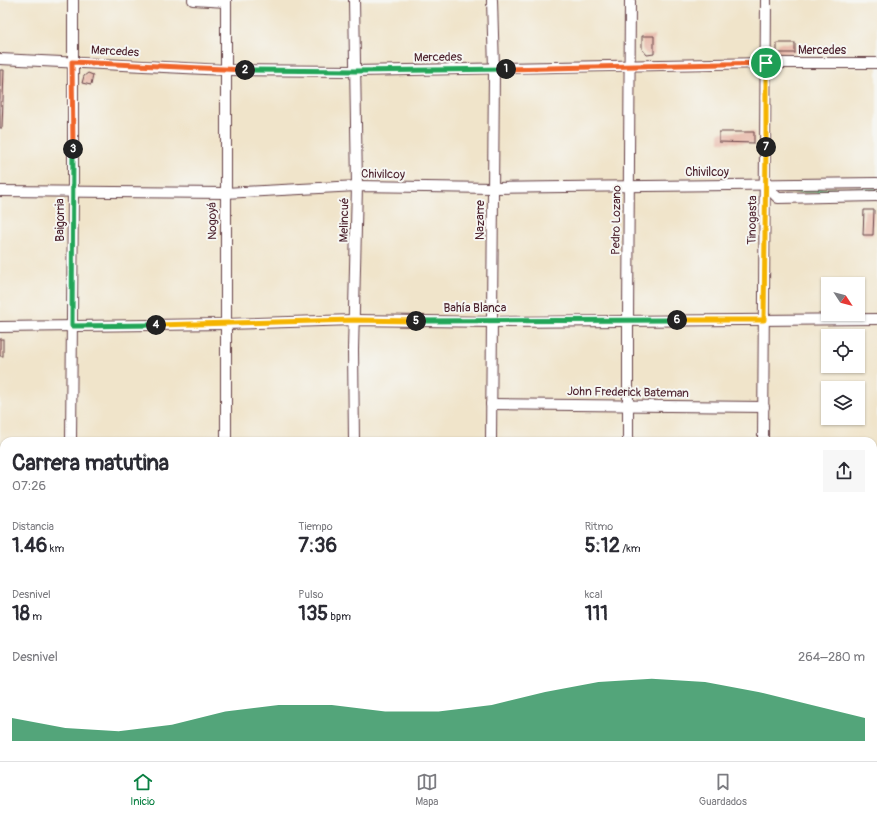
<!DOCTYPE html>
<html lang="es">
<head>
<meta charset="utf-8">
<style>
	body { margin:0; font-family:Pangolin,sans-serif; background:#f7f7f7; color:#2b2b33; height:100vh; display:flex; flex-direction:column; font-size:15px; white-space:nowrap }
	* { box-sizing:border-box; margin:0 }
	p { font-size:13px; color:#7c7c81 }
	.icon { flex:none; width:22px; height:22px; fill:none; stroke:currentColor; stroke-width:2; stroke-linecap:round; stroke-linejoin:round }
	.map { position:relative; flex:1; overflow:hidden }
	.sheet { position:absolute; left:0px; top:437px; width:877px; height:324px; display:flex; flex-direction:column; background:#fff; border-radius:12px 12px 0 0; box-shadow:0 1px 3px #0004 }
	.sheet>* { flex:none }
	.needle { width:26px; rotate:126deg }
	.tools { position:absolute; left:821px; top:277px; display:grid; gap:8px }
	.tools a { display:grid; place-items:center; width:44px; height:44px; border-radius:0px; background:#fff; box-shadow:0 1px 3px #0004; font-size:20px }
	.pin { position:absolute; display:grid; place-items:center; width:34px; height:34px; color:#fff; margin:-17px; border:2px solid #fff; border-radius:50%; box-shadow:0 1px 4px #0007 }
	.km { position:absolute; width:20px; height:20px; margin:-10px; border-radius:50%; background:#222; color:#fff; font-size:11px; line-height:20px; text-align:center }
	.round { display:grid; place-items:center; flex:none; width:42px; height:42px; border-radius:0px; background:#f7f7f7 }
	.summary { display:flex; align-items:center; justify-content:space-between; height:68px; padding:0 12px }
	h1 { font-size:22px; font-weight:700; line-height:30px }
	.stats { display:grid; grid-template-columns:repeat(3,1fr); gap:6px; height:68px; padding:4px 12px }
	.stats div { display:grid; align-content:center }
	.stats b { font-size:20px; font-weight:700 }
	.stats small { font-size:11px; font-weight:400 }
	.stats p { font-size:11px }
	.chart { height:112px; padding:8px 12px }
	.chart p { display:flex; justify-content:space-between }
	.chart svg { width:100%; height:72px; margin-top:4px; fill:#0b8043; opacity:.7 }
	.tab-bar { display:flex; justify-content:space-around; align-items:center; height:56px; border-top:1px solid #e1e1e2; background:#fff; font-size:11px; color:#7c7c81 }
	.tab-bar a { display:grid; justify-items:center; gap:2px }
	.tab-bar .on { color:#0b8043 }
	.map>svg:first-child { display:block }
</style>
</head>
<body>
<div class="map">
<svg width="877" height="761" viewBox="0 0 877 761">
	<rect width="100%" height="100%" fill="#f6f6f2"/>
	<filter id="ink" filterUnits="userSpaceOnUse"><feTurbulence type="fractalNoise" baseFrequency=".025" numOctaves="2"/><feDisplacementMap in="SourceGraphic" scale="8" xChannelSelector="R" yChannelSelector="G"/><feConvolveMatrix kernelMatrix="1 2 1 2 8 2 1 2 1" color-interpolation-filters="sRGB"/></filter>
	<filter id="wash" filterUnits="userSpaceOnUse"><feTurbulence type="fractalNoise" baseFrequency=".012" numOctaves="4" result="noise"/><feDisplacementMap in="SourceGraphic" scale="16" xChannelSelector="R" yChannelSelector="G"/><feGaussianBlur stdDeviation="0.9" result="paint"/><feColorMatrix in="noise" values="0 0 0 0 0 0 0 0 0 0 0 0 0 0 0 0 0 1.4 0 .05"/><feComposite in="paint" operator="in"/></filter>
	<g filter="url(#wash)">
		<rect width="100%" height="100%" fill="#f0e4ca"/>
		<polygon fill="#73cd94" stroke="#5e7660" points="877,187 877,192 784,193 783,192 784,189"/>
		<g id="blocks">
			<g fill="#e6b2a2">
				<polygon points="642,36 654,36 654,54 647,55 642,49"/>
				<rect x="777" y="43" width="18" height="10"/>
				<polygon points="0,70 4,70 2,128 0,128"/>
				<polygon points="88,73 93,75 91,85 82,83 84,76"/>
				<polygon points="719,132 754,132 754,143 719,142"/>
				<polygon points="864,210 874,210 873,235 863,235"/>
				<rect x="0" y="339" width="3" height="17"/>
			</g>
		</g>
	</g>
	<g filter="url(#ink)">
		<use href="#blocks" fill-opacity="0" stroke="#633d43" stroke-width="1"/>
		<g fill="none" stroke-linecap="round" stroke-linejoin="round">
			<defs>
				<g id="minor">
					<polyline points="193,0 226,2"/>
					<polyline points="0,59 225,70 355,71 766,63 877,63"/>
					<polyline points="765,185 778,198 877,196"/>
					<polyline points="0,191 225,193 357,186 493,188 877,183"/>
					<polyline points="0,327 226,324 354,320 492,322 877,319"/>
					<polyline points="491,404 764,407"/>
					<polyline points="71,441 73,192 73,0"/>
					<polyline points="226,441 226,0"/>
					<polyline points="354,441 353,350 357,186 354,0"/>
					<polyline points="491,441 494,69 492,0"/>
					<polyline points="628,441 628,321 630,0"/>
					<polyline points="763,441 766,0"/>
					<polyline points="873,511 877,511"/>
					<polyline points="0,513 4,513"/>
					<polyline points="0,672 4,672"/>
					<polyline points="873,706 877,706"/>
					<polyline points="225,757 225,761"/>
					<polyline points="365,757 365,761"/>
					<polyline points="632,757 633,761"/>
					<polyline points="68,761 68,757"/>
					<polyline points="489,761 489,757"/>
					<polyline points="762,761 762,757"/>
				</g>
			</defs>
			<use href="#minor" stroke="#633d43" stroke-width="12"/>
			<use href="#minor" stroke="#fff" stroke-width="10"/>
		</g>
	</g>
	<g fill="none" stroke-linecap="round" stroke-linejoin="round" filter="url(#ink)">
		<defs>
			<polyline id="split-1" points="506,69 766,63"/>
			<polyline id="split-2" points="245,70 355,71 506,69"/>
			<polyline id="split-3" points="73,149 72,62 245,70"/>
			<polyline id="split-4" points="73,149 72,326 156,325"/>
			<polyline id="split-5" points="156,325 354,320 416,321"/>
			<polyline id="split-6" points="416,321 677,320"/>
			<polyline id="split-7" points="677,320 764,320 766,147"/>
			<polyline id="split-8" points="766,63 766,147"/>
		</defs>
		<use href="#split-1" stroke="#fff" stroke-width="8"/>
		<use href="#split-2" stroke="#fff" stroke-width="8"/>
		<use href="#split-3" stroke="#fff" stroke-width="8"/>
		<use href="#split-4" stroke="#fff" stroke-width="8"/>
		<use href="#split-5" stroke="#fff" stroke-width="8"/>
		<use href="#split-6" stroke="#fff" stroke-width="8"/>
		<use href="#split-7" stroke="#fff" stroke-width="8"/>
		<use href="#split-8" stroke="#fff" stroke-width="8"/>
		<use href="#split-1" stroke="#f0652b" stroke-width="5"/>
		<use href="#split-2" stroke="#22a559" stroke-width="5"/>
		<use href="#split-3" stroke="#f0652b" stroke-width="5"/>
		<use href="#split-4" stroke="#22a559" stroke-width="5"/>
		<use href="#split-5" stroke="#f5b400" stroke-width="5"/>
		<use href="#split-6" stroke="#22a559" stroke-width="5"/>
		<use href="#split-7" stroke="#f5b400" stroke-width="5"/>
		<use href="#split-8" stroke="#f5b400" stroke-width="5"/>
	</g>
	<g text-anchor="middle" stroke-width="4" stroke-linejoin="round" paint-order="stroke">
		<g font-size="12" fill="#4a1f2b" stroke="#f6f6f2">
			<text x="822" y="54">Mercedes</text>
			<text transform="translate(115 51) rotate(3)" y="4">Mercedes</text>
			<text transform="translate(438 57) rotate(-1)" y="4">Mercedes</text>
			<text x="707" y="176">Chivilcoy</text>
			<text transform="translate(383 174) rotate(1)" y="4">Chivilcoy</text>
			<text transform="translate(60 220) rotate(-90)" y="4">Baigorria</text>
			<text transform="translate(344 220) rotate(-89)" y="4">Melincué</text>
			<text transform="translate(480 220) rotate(-90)" y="4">Nazarre</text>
			<text transform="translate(616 220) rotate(-89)" y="4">Pedro Lozano</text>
			<text transform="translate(752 220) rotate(-89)" y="4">Tinogasta</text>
			<text transform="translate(212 221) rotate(-91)" y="4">Nogoyá</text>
			<text x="475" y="312">Bahía Blanca</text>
			<text transform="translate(628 392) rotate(1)" y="4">John Frederick Bateman</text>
		</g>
	</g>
</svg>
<div class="tools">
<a><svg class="needle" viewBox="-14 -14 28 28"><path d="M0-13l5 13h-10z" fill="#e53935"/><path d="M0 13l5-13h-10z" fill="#7c7c81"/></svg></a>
<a><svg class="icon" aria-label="locate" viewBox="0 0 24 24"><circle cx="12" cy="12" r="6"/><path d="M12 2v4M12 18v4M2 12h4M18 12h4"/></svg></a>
<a><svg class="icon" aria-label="layers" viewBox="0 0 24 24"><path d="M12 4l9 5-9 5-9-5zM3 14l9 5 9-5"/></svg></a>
</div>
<div class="pin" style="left:766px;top:63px;background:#1e9e55"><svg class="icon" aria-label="arrive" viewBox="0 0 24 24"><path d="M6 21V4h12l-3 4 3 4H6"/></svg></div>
<b class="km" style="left:506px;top:69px">1</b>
<b class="km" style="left:245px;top:70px">2</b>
<b class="km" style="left:73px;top:149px">3</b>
<b class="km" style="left:156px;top:325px">4</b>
<b class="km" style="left:416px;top:321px">5</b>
<b class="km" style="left:677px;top:320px">6</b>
<b class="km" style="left:766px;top:147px">7</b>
<section class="sheet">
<div class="summary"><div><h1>Carrera matutina</h1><p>07:26</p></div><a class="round"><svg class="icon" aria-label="share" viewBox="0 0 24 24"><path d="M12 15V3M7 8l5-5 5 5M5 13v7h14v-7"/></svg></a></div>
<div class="stats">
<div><p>Distancia</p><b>1.46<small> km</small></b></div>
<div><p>Tiempo</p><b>7:36</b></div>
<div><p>Ritmo</p><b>5:12<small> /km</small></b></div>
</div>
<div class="stats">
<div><p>Desnivel</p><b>18<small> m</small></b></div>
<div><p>Pulso</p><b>135<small> bpm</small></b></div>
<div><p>kcal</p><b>111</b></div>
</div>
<div class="chart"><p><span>Desnivel</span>264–280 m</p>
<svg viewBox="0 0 160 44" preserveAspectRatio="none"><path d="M0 44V30L10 36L20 38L30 34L40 26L50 22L60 22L70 26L80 26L90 22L100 14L110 8L120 6L130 8L140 14L150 22L160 30V44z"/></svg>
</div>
</section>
</div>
<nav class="tab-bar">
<a class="on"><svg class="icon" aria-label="home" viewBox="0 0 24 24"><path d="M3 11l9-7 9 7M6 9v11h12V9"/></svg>Inicio</a>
<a><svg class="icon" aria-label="map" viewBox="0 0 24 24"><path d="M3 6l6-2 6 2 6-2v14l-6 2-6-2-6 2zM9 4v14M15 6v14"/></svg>Mapa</a>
<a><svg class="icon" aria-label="saved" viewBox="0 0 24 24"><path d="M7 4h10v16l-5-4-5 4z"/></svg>Guardados</a>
</nav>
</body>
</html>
